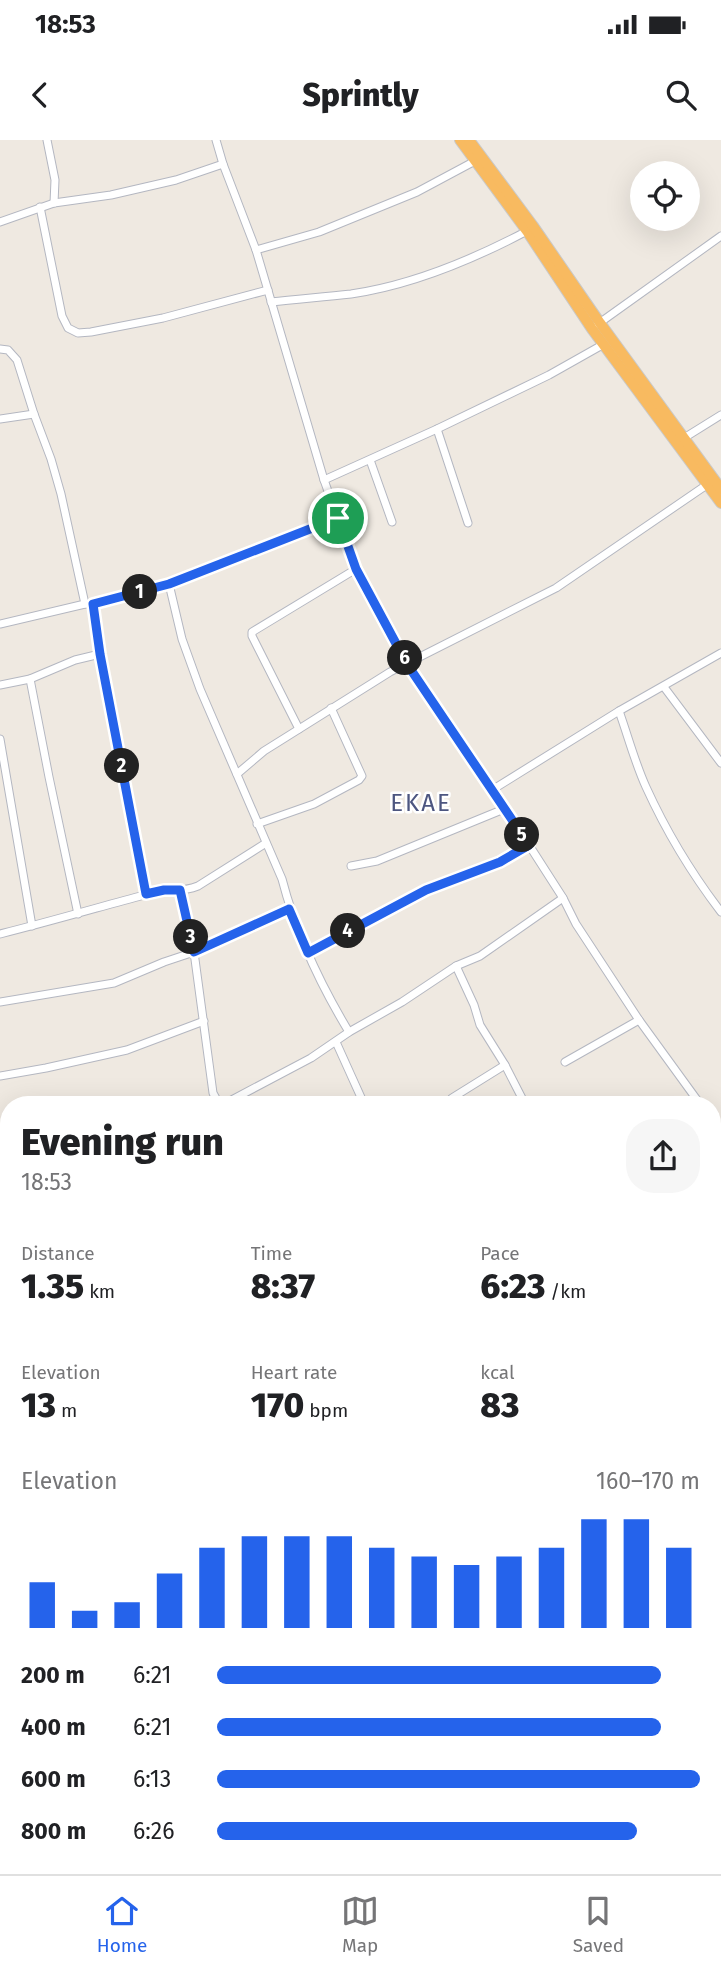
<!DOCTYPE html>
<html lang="en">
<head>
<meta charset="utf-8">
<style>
	body { margin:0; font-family:"Fira Sans",sans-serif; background:#f6f6f6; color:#202124; height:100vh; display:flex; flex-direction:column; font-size:26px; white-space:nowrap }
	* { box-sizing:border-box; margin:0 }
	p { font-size:23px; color:#757577 }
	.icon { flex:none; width:38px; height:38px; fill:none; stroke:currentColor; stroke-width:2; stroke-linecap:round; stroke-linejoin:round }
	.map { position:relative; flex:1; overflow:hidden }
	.sheet { position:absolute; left:0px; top:956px; width:721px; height:779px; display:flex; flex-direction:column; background:#fff; border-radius:28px 28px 0 0; box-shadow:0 7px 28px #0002 }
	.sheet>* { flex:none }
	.buttons { position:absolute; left:630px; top:21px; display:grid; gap:14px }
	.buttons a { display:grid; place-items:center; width:70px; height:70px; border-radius:50%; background:#fff; box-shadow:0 7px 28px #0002; font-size:35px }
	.pin { position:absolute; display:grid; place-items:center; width:60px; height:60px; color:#fff; margin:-30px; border:4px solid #fff; border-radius:50%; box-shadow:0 2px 7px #0007 }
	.km { position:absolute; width:35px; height:35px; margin:-18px; border-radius:50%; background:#222; color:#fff; font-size:19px; line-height:35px; text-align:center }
	.round { display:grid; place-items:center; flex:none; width:74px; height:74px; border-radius:28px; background:#f6f6f6 }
	.summary { display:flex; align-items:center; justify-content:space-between; height:119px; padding:0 21px }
	h1 { font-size:38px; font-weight:800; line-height:52px }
	.figures { display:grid; grid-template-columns:repeat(3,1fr); gap:10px; height:119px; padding:7px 21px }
	.figures div { display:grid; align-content:center }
	.figures b { font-size:35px; font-weight:800 }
	.figures small { font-size:19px; font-weight:400 }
	.figures p { font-size:19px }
	.chart { height:196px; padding:14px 21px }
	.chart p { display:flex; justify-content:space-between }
	.chart svg { width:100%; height:126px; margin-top:7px; stroke:#2563eb; stroke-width:6 }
	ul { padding:0 21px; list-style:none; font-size:23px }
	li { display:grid; grid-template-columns:112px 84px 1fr; align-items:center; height:52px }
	li i { height:18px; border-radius:9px; background:#2563eb }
	.status { display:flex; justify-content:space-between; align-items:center; height:49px; padding:0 35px; background:#fff; direction:ltr }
	.status svg { height:19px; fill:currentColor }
	header { display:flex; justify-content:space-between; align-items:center; height:91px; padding:0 21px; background:#fff; font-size:32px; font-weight:800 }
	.tabs { display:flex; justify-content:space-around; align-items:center; height:98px; border-top:2px solid #e0e0e0; background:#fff; font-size:19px; color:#757577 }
	.tabs a { display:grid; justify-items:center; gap:4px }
	.tabs .current { color:#2563eb }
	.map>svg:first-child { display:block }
</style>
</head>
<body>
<div class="status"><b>18:53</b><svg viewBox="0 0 49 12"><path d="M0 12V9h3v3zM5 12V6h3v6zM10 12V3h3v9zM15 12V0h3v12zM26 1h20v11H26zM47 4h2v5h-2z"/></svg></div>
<header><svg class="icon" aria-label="back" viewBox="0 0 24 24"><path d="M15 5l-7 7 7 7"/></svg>Sprintly<svg class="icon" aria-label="search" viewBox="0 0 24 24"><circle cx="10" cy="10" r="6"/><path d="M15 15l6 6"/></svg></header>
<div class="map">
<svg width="721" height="1734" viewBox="0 0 721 1734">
	<rect width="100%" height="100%" fill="#efe9e1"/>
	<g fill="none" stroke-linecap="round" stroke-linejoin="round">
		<defs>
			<g id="minor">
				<polyline points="47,0 55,40 54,63"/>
				<polyline points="216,0 223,24 256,110 324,340 356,429 407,524 529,705 563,758 576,784 639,880 700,964"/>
				<polyline points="40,67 62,176 68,188 78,193 91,192 163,178 268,150"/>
				<polyline points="0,82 54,63 111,55 176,40 223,24"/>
				<polyline points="256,110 319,92 417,52 475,21"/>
				<path d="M271 162C298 159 324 157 351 154 413 145 472 120 527 91"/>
				<polyline points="598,184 721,96"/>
				<polyline points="0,209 8,210 17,220 34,274 51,319 61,354 85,464"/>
				<polyline points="0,279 34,274"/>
				<polyline points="437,289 468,383"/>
				<polyline points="684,298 721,275"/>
				<polyline points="370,320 392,382"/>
				<polyline points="324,340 437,289 549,235 604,204"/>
				<path d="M169 444 182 499 200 549 282 739C296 793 320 844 349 892"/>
				<polyline points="93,464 100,514 146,754"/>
				<polyline points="0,484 85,464 93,464 169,444 338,378"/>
				<polyline points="30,539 49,637 78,774"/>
				<polyline points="0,545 30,539 75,520 100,514"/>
				<polyline points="664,547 721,623"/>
				<path d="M619 571C628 596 635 623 646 647 666 691 692 734 721 772"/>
				<polyline points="299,589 252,496 252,492 356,429"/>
				<polyline points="0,599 32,786"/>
				<polyline points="237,634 264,611 390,532 556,448 708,344"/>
				<polyline points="492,650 619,571 721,513"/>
				<polyline points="257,684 314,664 359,640 362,636 331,568"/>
				<polyline points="351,726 377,721 504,669"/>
				<polyline points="180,750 194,812 213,953 219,964"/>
				<path d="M0 794C48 782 96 768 144 755 162 750 181 753 198 746L266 703"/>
				<polyline points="308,812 426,750 500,722 529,705"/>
				<polyline points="456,826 474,865 480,885 505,925 525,964"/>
				<polyline points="0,862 114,843 164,822 194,812 289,769"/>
				<polyline points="336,902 364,964"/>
				<polyline points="565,922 639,880"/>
				<polyline points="0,936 46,928 127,910 204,881"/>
				<polyline points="200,964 216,961"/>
				<polyline points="224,964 311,918 349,892 402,862 456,826 480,816 563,758"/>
				<polyline points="447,964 452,958 505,925"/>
				<polyline points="712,981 721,994"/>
				<polyline points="0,1045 9,1043"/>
				<polyline points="0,1062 9,1097"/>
				<polyline points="712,1166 721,1161"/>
				<polyline points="712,1264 721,1275"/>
				<polyline points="0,1276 9,1299"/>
				<polyline points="712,1305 721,1293"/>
				<polyline points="1,1310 9,1327"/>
				<polyline points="712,1457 721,1443"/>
				<polyline points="0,1563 9,1650"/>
				<polyline points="712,1610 721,1621"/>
				<polyline points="0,1658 9,1656"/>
				<polyline points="26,1726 29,1734"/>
				<polyline points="284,1726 286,1734"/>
				<polyline points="331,1734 343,1732 419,1731 491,1732"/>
				<polyline points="562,1734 565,1726"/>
				<polyline points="637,1734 641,1726"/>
			</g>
			<g id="trunk">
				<polyline points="460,0 527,91 592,189 721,363"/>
				<polyline points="469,0 533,86 600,183 721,349"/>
			</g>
		</defs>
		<use href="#minor" stroke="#b4b7c1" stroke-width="9"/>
		<use href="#trunk" stroke="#c9c9c9" stroke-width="12"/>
		<use href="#minor" stroke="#fff" stroke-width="7"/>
		<use href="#trunk" stroke="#f8ba60" stroke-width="10"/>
	</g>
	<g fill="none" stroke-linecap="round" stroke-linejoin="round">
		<defs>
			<polygon id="route" points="338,378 356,429 407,524 529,705 500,722 426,750 308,813 289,769 194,812 180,750 164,750 146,754 100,514 93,464 169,444"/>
		</defs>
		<use href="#route" stroke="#fff" stroke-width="14"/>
		<use href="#route" stroke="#2563eb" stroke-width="9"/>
	</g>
	<g text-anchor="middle" stroke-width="5" stroke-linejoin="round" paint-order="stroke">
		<g font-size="24" letter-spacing="2" fill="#4d5680" stroke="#fff">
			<text x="421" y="671">EKAE</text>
		</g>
	</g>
</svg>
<div class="buttons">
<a><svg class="icon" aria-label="locate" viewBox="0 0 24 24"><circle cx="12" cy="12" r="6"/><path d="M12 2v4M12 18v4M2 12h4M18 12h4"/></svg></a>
</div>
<div class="pin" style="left:338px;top:378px;background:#1e9e55"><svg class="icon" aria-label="arrive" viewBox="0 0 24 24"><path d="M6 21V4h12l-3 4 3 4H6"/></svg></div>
<b class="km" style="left:140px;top:452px">1</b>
<b class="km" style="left:122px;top:626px">2</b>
<b class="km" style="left:191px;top:797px">3</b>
<b class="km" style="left:348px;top:791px">4</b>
<b class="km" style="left:522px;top:695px">5</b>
<b class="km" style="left:405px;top:518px">6</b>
<section class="sheet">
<div class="summary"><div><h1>Evening run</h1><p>18:53</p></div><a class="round"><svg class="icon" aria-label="share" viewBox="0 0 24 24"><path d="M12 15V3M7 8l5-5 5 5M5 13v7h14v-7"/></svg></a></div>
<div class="figures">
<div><p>Distance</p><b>1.35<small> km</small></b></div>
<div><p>Time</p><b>8:37</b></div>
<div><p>Pace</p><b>6:23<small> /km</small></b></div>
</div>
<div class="figures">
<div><p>Elevation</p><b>13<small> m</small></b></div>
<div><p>Heart rate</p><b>170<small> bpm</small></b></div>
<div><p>kcal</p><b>83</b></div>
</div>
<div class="chart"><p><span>Elevation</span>160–170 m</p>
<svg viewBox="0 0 160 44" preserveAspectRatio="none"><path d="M5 44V28M15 44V38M25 44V35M35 44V25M45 44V16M55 44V12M65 44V12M75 44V12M85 44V16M95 44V19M105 44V22M115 44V19M125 44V16M135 44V6M145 44V6M155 44V16"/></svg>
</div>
<ul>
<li><b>200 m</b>6:21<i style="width:92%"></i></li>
<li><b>400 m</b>6:21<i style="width:92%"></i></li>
<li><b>600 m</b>6:13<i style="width:100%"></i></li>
<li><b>800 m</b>6:26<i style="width:87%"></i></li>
</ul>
</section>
</div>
<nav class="tabs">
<a class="current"><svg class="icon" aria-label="home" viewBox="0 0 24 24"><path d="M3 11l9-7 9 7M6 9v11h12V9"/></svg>Home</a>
<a><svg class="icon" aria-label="map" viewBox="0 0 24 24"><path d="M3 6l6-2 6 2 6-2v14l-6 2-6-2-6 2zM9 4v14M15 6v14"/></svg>Map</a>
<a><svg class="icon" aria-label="saved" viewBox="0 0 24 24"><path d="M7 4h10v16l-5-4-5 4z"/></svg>Saved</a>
</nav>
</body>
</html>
